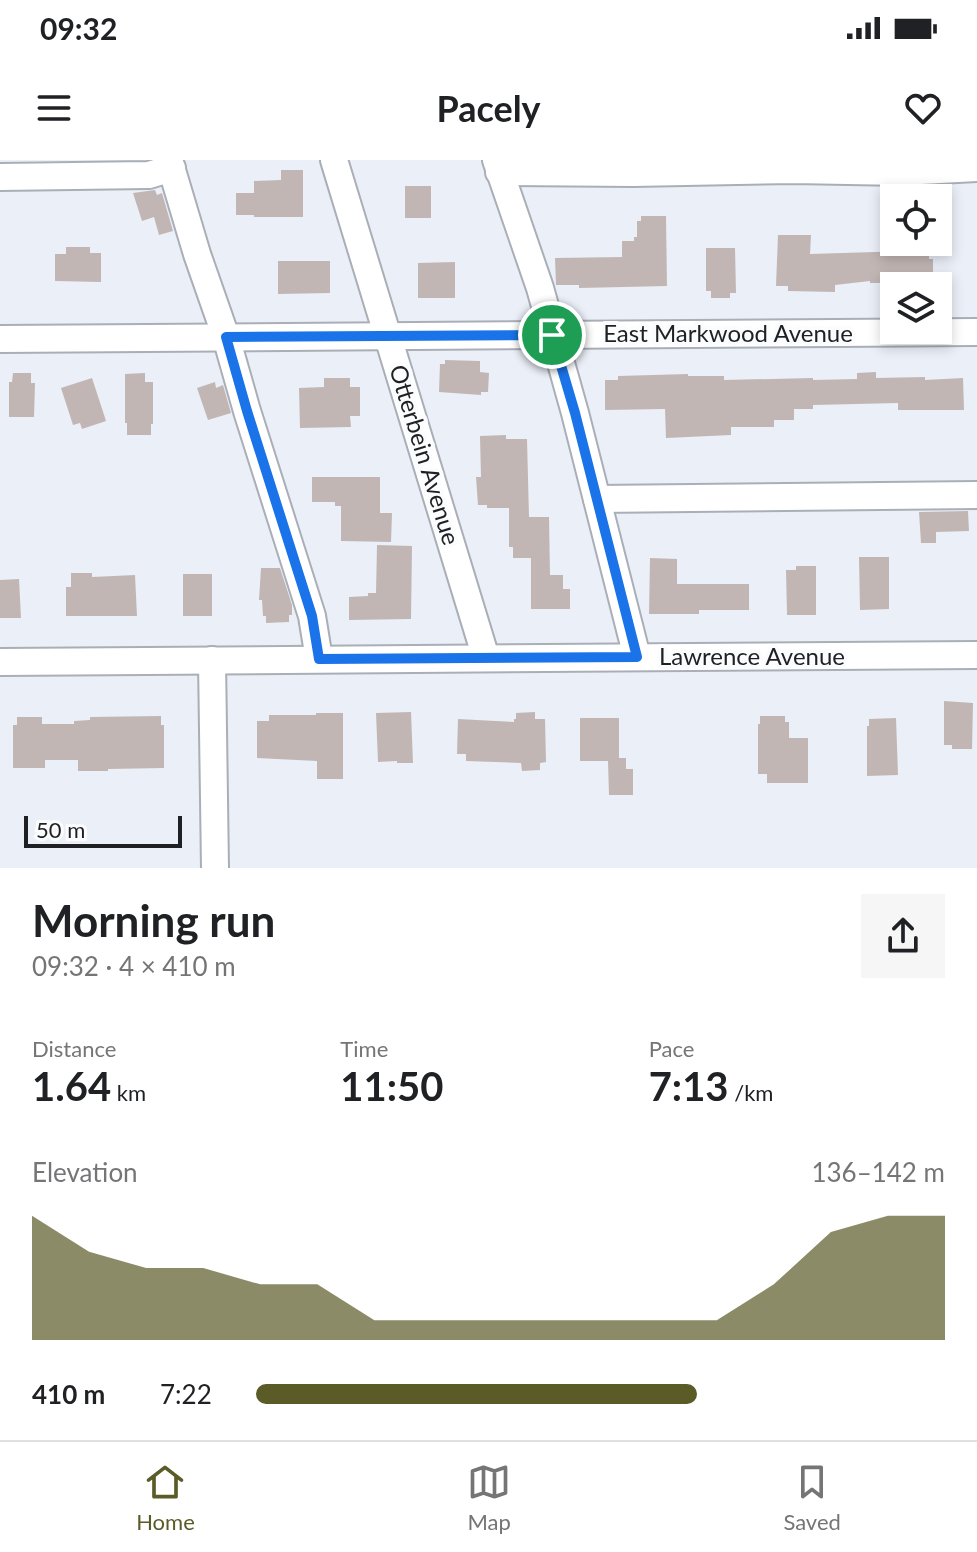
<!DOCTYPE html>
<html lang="en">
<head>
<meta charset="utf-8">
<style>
	body { margin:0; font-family:Lato,sans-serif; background:#f6f6f6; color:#202124; height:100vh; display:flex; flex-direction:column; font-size:30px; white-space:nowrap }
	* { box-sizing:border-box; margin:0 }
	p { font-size:26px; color:#757577 }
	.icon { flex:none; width:44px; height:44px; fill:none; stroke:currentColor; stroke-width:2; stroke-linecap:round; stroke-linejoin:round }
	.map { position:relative; height:708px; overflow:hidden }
	.side { display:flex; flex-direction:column; background:#fff; flex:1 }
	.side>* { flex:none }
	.controls { position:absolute; left:880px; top:24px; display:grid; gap:16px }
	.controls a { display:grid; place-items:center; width:72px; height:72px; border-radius:0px; background:#fff; box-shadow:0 4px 12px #0003; font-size:40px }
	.scale { position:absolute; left:24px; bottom:20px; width:158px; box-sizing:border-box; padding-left:8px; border:4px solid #1f2023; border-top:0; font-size:22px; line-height:28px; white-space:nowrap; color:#1f2023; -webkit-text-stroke:6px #fbfcfe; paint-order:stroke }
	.pin { position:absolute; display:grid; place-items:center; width:68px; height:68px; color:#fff; margin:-34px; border:4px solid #fff; border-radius:50%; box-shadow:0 2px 8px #0007 }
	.round { display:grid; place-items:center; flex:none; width:84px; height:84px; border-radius:0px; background:#f6f6f6 }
	.overview { display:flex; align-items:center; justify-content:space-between; height:136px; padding:0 32px }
	h1 { font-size:44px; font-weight:700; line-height:60px }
	.figures { display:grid; grid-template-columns:repeat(3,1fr); gap:12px; height:136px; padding:8px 32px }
	.figures div { display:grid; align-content:center }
	.figures b { font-size:40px; font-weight:700 }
	.figures small { font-size:22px; font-weight:400 }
	.figures p { font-size:22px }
	.chart { height:224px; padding:16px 32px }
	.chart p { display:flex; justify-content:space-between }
	.chart svg { width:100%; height:144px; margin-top:8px; fill:#5b5b28; opacity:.7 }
	ul { padding:0 32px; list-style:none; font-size:26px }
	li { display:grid; grid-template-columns:128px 96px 1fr; align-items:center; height:60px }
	li i { height:20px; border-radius:10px; background:#5b5b28 }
	.status { display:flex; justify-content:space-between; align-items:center; height:56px; padding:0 40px; background:#fff; direction:ltr }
	.status svg { height:22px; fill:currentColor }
	header { display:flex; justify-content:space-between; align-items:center; height:104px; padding:0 32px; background:#fff; font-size:36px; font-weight:700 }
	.tabs { display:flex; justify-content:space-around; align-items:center; height:112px; border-top:2px solid #e0e0e0; background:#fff; font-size:22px; color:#757577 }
	.tabs a { display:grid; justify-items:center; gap:4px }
	.tabs .on { color:#5b5b28 }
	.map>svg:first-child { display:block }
</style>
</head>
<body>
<div class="status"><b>09:32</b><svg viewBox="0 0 49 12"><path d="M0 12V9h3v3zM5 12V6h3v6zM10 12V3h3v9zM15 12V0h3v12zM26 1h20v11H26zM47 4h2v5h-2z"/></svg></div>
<header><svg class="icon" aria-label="menu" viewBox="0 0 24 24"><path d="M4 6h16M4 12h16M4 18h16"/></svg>Pacely<svg class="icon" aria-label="heart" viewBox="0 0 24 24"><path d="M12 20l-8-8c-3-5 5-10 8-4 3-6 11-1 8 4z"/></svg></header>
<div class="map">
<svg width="977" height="708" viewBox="0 0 977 708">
	<rect width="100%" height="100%" fill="#ebeff8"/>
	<g fill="#c1b6b4">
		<polygon points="281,10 303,10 303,57 254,57 254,55 236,55 236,33 254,33 254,21 281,20"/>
		<rect x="405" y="26" width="26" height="32"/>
		<polygon points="155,30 157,35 162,33 173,71 159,75 154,57 142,61 133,33"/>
		<polygon points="641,56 666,56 667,126 579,128 579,125 556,125 555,98 622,97 622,81 634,81 634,77 637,77 637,61 641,61"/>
		<polygon points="778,75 811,75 810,94 907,91 907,82 929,82 929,99 933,99 933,123 870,123 870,121 835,125 835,132 788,131 788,126 776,126"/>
		<polygon points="66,87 90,87 90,93 101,93 101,122 55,121 55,94 66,94"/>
		<polygon points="706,88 735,88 736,133 730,133 730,138 711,138 711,131 706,131"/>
		<polygon points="278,101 330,101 330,133 278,134"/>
		<polygon points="455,102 455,138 418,138 418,103"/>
		<polygon points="445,200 480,201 480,212 489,213 488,232 481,232 481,235 439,232 440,204 445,204"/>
		<polygon points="876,212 876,218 925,217 925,220 963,218 964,250 898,250 898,243 813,245 813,249 794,249 794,260 774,260 774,267 731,267 731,275 666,278 665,249 605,250 605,220 618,220 618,216 688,214 688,216 724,216 724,220 813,218 813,220 857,219 857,213"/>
		<polygon points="13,213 31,213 31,223 35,223 34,257 9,257 9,222 12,222"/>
		<polygon points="145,213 145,222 153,222 153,264 151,264 151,275 127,275 127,263 125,263 125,214"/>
		<polygon points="92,218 106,261 82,269 80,263 73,265 61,228"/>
		<polygon points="324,218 350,218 350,227 360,227 360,256 350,256 351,267 300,268 299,228 324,227"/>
		<polygon points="215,222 216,228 223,225 231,253 208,260 197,228"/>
		<polygon points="506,275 506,279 527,279 529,357 549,357 550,415 563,415 563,429 570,429 570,449 531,449 531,398 513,398 513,387 509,387 509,348 487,348 487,345 478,345 476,317 481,317 480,276"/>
		<polygon points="312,317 380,317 380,353 392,353 391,382 341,381 341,346 335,346 335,342 312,342"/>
		<polygon points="968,351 969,371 936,372 936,383 921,383 919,352"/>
		<polygon points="377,385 412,386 411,459 349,460 349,437 368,436 368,433 376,433"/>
		<polygon points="859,397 889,397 889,449 860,450"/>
		<polygon points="650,398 677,399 677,424 749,424 749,450 699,450 699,454 649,454"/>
		<polygon points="796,406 816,406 816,455 787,455 786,410 796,410"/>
		<polygon points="261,408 280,408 292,445 292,455 289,455 289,462 266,463 266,456 263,456 262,440 259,440"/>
		<polygon points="71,413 92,413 92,417 135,415 137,456 66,456 66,427 71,427"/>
		<rect x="183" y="414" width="29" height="42"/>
		<polygon points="19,419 21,458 0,458 0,420"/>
		<polygon points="944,541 973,543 972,589 952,589 952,585 944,585"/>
		<polygon points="411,552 413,603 397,603 397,601 378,602 376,553"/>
		<polygon points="535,552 535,559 545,559 546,602 540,603 540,610 522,611 521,603 466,601 466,594 457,594 458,559 514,562 514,559 516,559 516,553"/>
		<polygon points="316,553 343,553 343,619 317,619 317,601 257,598 257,561 269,561 269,555 316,555"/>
		<polygon points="161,556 161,565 164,565 164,608 108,609 108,611 78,611 78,600 45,600 45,608 13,608 13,565 17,565 17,557 42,557 42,564 74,564 74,561 90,560 90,557"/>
		<polygon points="760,556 785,556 785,562 789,562 789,578 808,578 808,623 767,623 767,614 758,614 758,564 760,564"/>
		<polygon points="580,558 619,558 619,598 626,598 626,609 633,609 633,635 609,635 608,601 580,601"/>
		<polygon points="896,558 898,615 867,616 867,566 869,566 869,559"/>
	</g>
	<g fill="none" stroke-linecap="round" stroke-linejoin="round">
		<defs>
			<g id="minor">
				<polyline points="169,0 197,94 226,177 247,251 312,456 319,499"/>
				<polyline points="334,0 486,498"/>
				<polyline points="496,0 540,128 575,253 637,497"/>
				<polyline points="499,12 633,13 794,10 902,12 977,8"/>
				<polyline points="0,17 149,15 172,8"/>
				<polyline points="0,179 977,172"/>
				<polyline points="597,339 977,335"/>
				<polyline points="212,500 215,708"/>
				<polyline points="0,502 977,495"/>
			</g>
		</defs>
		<use href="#minor" stroke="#aaaeb7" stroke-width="30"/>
		<use href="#minor" stroke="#fff" stroke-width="26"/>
	</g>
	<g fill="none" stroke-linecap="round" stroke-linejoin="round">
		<defs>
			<polygon id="route" points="552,175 575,253 637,497 319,499 312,456 247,251 226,177"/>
		</defs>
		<use href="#route" stroke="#fff" stroke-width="16"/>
		<use href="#route" stroke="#1a73e8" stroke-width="10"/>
	</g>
	<g text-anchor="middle" stroke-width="8" stroke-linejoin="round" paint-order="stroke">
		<g font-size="24" fill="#1f2023" stroke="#fbfcfe">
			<text x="728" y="182">East Markwood Avenue</text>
			<text transform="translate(424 295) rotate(73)" y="8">Otterbein Avenue</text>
			<text x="752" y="505">Lawrence Avenue</text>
		</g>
	</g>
</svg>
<div class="controls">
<a><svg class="icon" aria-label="locate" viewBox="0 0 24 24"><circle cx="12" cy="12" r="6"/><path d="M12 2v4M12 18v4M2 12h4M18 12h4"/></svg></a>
<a><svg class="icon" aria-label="layers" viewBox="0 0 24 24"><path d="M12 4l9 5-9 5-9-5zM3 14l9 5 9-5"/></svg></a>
</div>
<div class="scale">50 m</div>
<div class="pin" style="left:552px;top:175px;background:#1e9e55"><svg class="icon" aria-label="arrive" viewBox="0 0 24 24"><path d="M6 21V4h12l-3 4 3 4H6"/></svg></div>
</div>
<section class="side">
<div class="overview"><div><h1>Morning run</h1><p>09:32 · 4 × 410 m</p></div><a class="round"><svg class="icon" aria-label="share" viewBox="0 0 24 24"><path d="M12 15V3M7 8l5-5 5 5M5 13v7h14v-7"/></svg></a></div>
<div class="figures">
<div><p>Distance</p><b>1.64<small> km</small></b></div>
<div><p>Time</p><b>11:50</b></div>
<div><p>Pace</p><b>7:13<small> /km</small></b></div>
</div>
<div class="chart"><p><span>Elevation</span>136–142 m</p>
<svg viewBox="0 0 160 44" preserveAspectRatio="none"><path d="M0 44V6L10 17L20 22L30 22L40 27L50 27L60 38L70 38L80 38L90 38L100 38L110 38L120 38L130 27L140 11L150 6L160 6V44z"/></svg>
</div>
<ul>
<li><b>410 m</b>7:22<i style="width:64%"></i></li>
</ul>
</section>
<nav class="tabs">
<a class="on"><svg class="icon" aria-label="home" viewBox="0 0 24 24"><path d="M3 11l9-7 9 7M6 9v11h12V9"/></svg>Home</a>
<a><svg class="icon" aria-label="map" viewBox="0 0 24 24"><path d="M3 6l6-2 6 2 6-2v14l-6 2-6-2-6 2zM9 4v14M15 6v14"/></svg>Map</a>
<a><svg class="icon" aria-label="saved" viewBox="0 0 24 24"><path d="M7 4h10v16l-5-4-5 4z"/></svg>Saved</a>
</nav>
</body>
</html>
